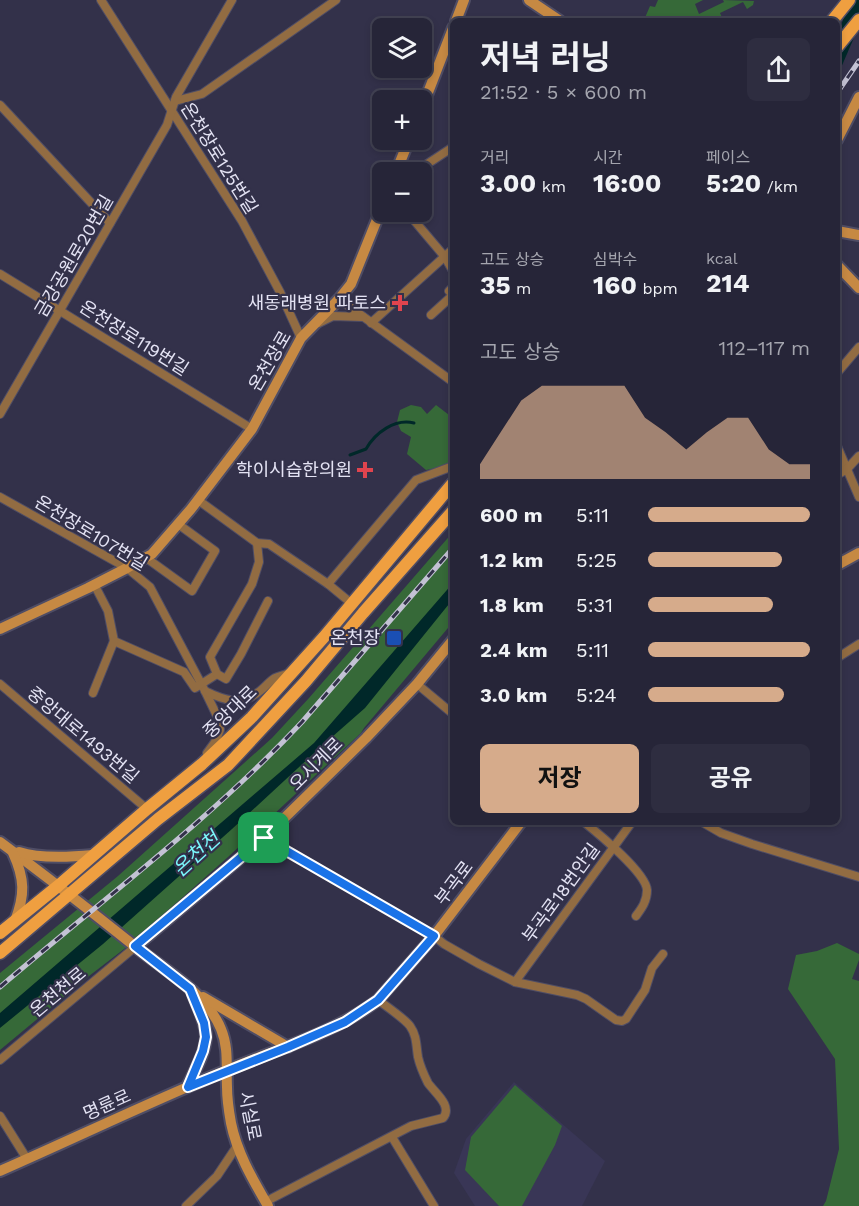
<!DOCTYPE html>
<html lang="ko">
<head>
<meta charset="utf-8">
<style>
	body { margin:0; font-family:"Work Sans","Noto Sans KR",sans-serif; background:#2e2d40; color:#f1f3f6; height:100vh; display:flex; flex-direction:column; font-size:22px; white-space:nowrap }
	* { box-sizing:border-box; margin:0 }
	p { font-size:20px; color:#a4a5ae }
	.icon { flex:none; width:33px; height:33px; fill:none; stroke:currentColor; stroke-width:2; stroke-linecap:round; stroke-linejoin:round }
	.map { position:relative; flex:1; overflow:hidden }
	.side { position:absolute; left:450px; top:18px; width:390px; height:807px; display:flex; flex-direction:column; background:#262538; border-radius:9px; box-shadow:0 3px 9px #0003,0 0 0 2px #424253 }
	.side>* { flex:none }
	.controls { position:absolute; left:372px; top:18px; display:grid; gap:12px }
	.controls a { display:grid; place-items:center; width:60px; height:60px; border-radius:9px; background:#262538; box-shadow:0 3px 9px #0003,0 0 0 2px #424253; font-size:30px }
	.pin { position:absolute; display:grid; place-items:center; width:51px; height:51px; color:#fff; margin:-26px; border-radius:12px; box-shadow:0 3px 9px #0006 }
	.round { display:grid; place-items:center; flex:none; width:63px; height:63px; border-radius:9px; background:#2e2d40 }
	.headline { display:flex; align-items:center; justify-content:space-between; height:102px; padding:0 30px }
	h1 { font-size:33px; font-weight:700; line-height:45px }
	.figures { display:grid; grid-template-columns:repeat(3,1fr); gap:9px; height:102px; padding:6px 30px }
	.figures div { display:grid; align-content:center }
	.figures b { font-size:26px; font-weight:700 }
	.figures small { font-size:16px; font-weight:400 }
	.figures p { font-size:16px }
	.chart { height:168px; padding:12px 30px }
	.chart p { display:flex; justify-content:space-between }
	.chart svg { width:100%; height:108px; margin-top:6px; fill:#d6ab8b; opacity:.7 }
	.button { display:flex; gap:12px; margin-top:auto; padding:12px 30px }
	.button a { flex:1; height:69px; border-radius:9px; background:#d6ab8b; color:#111; font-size:24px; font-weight:700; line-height:69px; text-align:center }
	.button a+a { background:#2e2d40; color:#f1f3f6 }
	ul { padding:0 30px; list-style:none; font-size:20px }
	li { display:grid; grid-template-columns:96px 72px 1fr; align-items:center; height:45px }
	li i { height:15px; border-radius:8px; background:#d6ab8b }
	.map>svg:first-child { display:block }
</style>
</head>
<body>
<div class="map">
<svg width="859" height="1206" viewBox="0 0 859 1206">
	<rect width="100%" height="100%" fill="#33314a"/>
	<polygon fill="#393656" points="514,1082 605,1161 582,1206 475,1206 454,1173 466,1139"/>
	<g fill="#366938">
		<polygon points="658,0 703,0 695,4 699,14 724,2 723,0 754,1 753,5 747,9 743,2 720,13 723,20 711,21 709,18 703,21 647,21 644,20 650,6 655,7"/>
		<polygon points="411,405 421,407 427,414 436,405 453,418 453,465 426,470 407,454 411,437 401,431 397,422 400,410"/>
		<polygon points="453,532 453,622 364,728 361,733 228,857 128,946 89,976 0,1050 0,973 118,876 272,738 309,698"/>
		<polygon points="837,943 859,954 859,960 852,979 859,981 859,1206 823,1206 826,1201 839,1149 835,1059 788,989 796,955 817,951"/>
		<polygon points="515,1085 562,1126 555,1145 522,1206 499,1206 465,1170 471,1137"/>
	</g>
	<g fill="#002829">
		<polygon points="851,0 859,0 859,26 837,77 837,35"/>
		<polygon points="453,583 453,599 365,708 324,744 232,829 103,944 0,1028 0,1013 314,743"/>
	</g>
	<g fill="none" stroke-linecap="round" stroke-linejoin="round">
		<path stroke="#002829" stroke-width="3" d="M350 455 366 449C375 433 395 418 414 423"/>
		<defs>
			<g id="street">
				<polyline points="101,0 242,221 280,292 301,338"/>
				<polyline points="175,101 202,94 336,0"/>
				<polyline points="0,105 110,223"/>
				<polyline points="415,172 453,147"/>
				<polyline points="407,212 445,257 453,271"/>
				<polyline points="0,274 252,429"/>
				<polyline points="339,299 453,382"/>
				<polyline points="431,315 453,295 449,291 453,287"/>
				<polyline points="319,323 333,316 363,317"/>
				<polyline points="371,323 453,249"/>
				<polyline points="837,373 859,347"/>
				<polyline points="0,414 167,125 176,97 232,0"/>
				<polyline points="837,446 859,497"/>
				<polyline points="837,475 847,469 859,456"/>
				<polyline points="0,497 127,568 150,587 205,691 219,720 220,730 215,742 207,753"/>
				<polyline points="257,543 269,544 328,584 351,603"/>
				<polyline points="145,557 192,591 215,551 178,524"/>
				<polyline points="94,584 108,611 114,641 184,672 195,688 217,674 210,657 252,584 259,562 257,543 198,500"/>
				<polyline points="328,584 416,480 453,466"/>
				<polyline points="837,658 859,644"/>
				<polyline points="217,674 226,679 241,654 268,601"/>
				<polyline points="0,684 147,809"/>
				<polyline points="417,684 453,714"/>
				<path d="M205 691C225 701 242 706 260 691 265 687 270 681 275 678 279 676 285 675 289 673"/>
				<polyline points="93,693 114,641"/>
				<path d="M584 822C599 834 646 873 647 890 647 901 642 908 636 916"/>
				<polyline points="702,822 721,833 752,844 859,877"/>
				<polyline points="264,838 434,936 444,944 479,964 515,982 577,995 586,999 616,1020 622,1021 626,1019 645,990 652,968 663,954"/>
				<polyline points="515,982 632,822"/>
				<polyline points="0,1060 135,947"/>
				<polyline points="0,1116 27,1159"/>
				<polyline points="392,1137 434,1206"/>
				<path d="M265 1202 411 1126 443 1118C453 1106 435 1093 428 1083 424 1075 420 1066 418 1057 416 1045 417 1036 410 1026 405 1019 386 1006 378 1000"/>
				<polyline points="186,1206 217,1176 237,1146"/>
			</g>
			<g id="secondary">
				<polyline points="529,0 560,21"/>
				<polyline points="456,21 464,0"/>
				<polyline points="422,108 453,28"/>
				<polyline points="837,140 859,97"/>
				<polyline points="396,172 409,140"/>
				<polyline points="837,231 859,235"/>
				<polyline points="837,265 859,288"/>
				<polyline points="837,565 859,553"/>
				<polyline points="0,629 88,588 127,568 152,554 191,509 252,429 301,338 339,299 351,284 382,207"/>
				<path d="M0 842C46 876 92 912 137 948 165 970 207 994 221 1029 229 1048 226 1067 227 1087 227 1099 229 1112 231 1123 237 1153 253 1180 268 1206"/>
				<path d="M19 852C40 859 71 857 93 855"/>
				<path d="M13 853C25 879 25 895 15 921"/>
				<polyline points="135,947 264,838 366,738 417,684 453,640"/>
				<polyline points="203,997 288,1047"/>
				<path d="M187 1087C194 1072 205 1054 206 1037 206 1023 198 1008 193 995"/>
				<path d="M0 1171C75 1138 150 1102 225 1071 277 1049 333 1034 378 1000L434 936 521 822"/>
			</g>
			<g id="primary">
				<polyline points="832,21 849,0"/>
				<polyline points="837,47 859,20"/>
				<polyline points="0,933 58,886 147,809 202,764 252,717 324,637 453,483"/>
				<polyline points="0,953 158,819 228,765 306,681 363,613 453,511"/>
			</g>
		</defs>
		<use href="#street" stroke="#4f4d65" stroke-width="10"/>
		<use href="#secondary" stroke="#4f4d65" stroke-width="14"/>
		<use href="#primary" stroke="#4f4d65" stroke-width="15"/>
		<use href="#street" stroke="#926c42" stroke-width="8"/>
		<use href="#secondary" stroke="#c68943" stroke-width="10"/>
		<use href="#primary" stroke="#ef9f40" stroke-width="12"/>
		<defs>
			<g id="rail">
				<polyline points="837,93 859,61"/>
				<path d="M0 987C102 900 210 820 302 722L453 548"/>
			</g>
		</defs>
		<use href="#rail" stroke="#c3c2d4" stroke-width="5"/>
		<use href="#rail" stroke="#33314a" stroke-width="3" stroke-dasharray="9" stroke-linecap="butt"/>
	</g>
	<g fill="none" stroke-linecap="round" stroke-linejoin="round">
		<defs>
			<polygon id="route" points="264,838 434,936 378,1000 345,1022 288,1047 188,1087 203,1051 206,1037 204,1023 190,989 135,946"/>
		</defs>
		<use href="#route" stroke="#fff" stroke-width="12"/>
		<use href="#route" stroke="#1a73e8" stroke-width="8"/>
	</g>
	<g fill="#e0444e" stroke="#33314a" stroke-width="2">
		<path d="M397 294h6v6h6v6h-6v6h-6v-6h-6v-6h6z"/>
		<path d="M362 461h6v6h6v6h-6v6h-6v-6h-6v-6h6z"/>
	</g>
	<rect fill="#1a4fb4" stroke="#33314a" stroke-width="2" x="386" y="630" width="16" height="16" rx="3"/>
	<g text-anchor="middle" stroke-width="4.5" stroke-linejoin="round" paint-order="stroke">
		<g font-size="18" fill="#e4e3f4" stroke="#33314a">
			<text transform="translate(219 158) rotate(58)" y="6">온천장로125번길</text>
			<text transform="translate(74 256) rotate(-60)" y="6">금강공원로20번길</text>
			<text transform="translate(134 338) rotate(32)" y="6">온천장로119번길</text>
			<text transform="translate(270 361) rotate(-60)" y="6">온천장로</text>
			<text transform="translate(91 533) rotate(31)" y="6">온천장로107번길</text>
			<text transform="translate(230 712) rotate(-44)" y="6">중앙대로</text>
			<text transform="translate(83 735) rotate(40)" y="6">중앙대로1493번길</text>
			<text transform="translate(316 764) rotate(-45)" y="6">오시게로</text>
			<text transform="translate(454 883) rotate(-53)" y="6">부곡로</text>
			<text transform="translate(561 893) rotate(-54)" y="6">부곡로18번안길</text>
			<text transform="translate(58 992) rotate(-40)" y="6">온천천로</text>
			<text transform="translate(107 1105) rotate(-24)" y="6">명륜로</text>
			<text transform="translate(250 1116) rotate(79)" y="6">시실로</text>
		</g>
		<g font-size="18" fill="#e4e3f4" stroke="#33314a" text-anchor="end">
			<text x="386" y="309">새동래병원 파토스</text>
			<text x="352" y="476">학이시습한의원</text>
			<text x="380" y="644">온천장</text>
		</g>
		<g font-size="20" font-style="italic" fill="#7af6fa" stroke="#33314a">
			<text transform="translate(196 854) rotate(-42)" y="7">온천천</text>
		</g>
	</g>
</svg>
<div class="controls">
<a><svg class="icon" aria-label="layers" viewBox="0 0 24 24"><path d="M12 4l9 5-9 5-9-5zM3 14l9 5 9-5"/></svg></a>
<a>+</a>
<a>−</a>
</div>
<div class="pin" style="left:264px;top:838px;background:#1e9e55"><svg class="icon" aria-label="arrive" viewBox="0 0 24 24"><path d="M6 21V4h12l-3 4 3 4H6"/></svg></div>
<section class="side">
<div class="headline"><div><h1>저녁 러닝</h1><p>21:52 · 5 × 600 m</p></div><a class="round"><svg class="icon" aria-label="share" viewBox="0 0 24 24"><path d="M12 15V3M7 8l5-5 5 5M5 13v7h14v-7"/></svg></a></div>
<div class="figures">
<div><p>거리</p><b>3.00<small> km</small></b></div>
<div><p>시간</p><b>16:00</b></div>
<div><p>페이스</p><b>5:20<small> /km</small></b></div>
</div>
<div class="figures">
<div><p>고도 상승</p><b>35<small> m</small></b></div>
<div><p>심박수</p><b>160<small> bpm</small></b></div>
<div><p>kcal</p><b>214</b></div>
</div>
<div class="chart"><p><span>고도 상승</span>112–117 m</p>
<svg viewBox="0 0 160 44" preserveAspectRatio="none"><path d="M0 44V38L10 25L20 12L30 6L40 6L50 6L60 6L70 6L80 19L90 25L100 32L110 25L120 19L130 19L140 32L150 38L160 38V44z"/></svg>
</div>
<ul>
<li><b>600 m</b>5:11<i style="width:100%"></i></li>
<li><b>1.2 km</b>5:25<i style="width:83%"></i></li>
<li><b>1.8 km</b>5:31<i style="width:77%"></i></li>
<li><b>2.4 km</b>5:11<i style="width:100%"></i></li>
<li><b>3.0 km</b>5:24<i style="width:84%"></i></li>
</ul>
<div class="button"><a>저장</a><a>공유</a></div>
</section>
</div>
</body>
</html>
